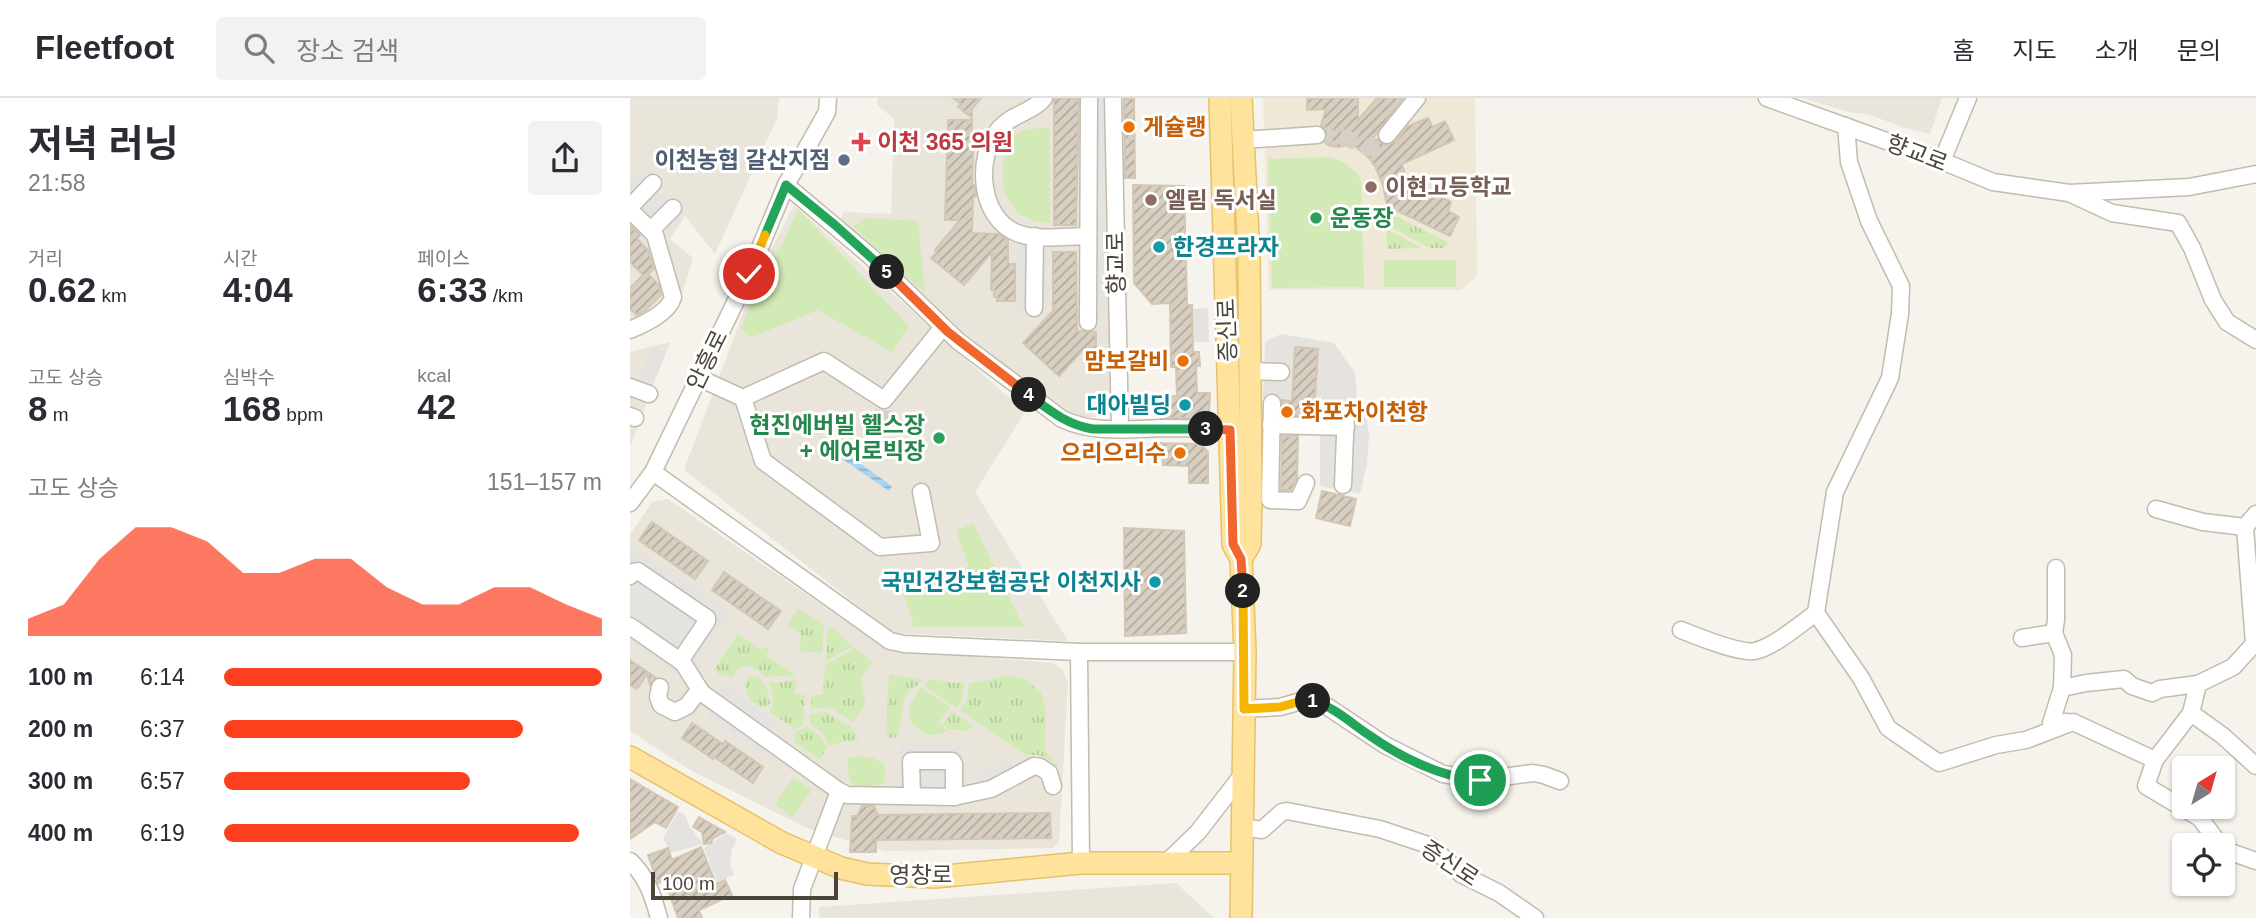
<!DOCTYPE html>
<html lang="ko">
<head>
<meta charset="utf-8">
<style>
	body { margin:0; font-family:Helvetica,"Noto Sans KR",sans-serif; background:#f2f2f3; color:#2b2b33; height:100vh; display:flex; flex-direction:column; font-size:26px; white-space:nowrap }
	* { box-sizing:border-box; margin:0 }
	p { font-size:23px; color:#7c7c81 }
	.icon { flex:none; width:38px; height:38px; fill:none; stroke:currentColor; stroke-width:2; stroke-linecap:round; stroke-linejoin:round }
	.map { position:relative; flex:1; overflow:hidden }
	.side { display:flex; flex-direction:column; background:#fff; width:630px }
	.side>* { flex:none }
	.needle { width:46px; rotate:37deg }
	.controls { position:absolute; left:1542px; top:658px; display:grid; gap:14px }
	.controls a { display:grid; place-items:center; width:63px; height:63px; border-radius:7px; background:#fff; box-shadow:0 2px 5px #0004; font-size:35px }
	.scale { position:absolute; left:21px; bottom:18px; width:187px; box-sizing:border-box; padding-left:7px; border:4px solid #4b4439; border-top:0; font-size:19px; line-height:24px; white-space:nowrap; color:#4b4439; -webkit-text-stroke:5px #fff; paint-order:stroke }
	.pin { position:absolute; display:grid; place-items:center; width:60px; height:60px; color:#fff; margin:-30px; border:4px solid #fff; border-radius:50%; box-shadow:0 2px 7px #0007 }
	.km { position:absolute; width:35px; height:35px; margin:-18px; border-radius:50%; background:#222; color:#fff; font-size:19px; line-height:35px; text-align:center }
	.round { display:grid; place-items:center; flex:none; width:74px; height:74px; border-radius:7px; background:#f2f2f3 }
	.head { display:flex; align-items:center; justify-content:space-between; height:119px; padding:0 28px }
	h1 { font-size:38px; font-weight:700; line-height:52px }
	.metrics { display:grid; grid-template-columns:repeat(3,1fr); gap:10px; height:119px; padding:7px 28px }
	.metrics div { display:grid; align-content:center }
	.metrics b { font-size:35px; font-weight:700 }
	.metrics small { font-size:19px; font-weight:400 }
	.metrics p { font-size:19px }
	.chart { height:196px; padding:14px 28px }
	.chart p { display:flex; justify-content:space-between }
	.chart svg { width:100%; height:126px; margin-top:7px; fill:#fc3f1d; opacity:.7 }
	ul { padding:0 28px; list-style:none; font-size:23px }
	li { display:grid; grid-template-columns:112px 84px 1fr; align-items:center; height:52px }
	li i { height:18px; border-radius:9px; background:#fc3f1d }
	header { display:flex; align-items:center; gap:42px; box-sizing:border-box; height:98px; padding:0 35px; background:#fff; border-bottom:2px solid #e1e1e2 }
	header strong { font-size:33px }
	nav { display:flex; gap:38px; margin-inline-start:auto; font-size:24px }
	.search { width:490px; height:63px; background:#f2f2f3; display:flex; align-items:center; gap:18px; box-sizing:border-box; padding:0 24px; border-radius:7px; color:#7c7c81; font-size:26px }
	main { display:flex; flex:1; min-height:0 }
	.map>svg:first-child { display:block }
</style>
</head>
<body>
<header>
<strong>Fleetfoot</strong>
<div class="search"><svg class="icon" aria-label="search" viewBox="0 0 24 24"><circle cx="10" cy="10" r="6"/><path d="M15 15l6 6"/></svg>장소 검색</div>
<nav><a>홈</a><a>지도</a><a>소개</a><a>문의</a></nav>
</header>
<main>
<section class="side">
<div class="head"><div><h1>저녁 러닝</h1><p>21:58</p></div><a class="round"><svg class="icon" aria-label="share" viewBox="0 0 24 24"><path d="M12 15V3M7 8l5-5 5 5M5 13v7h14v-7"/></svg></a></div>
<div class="metrics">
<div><p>거리</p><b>0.62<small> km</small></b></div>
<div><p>시간</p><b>4:04</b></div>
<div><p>페이스</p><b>6:33<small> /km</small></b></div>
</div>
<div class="metrics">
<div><p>고도 상승</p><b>8<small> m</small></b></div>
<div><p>심박수</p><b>168<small> bpm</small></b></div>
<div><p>kcal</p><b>42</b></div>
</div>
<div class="chart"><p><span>고도 상승</span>151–157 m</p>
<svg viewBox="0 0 160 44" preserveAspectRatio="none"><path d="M0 44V38L10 33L20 17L30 6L40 6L50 11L60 22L70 22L80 17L90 17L100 27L110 33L120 33L130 27L140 27L150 33L160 38V44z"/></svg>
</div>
<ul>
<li><b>100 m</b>6:14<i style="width:100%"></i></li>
<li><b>200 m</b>6:37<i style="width:79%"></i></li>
<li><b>300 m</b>6:57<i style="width:65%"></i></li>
<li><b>400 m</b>6:19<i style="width:94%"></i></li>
</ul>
</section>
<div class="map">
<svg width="1626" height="820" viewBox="0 0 1626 820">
	<defs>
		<pattern id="grass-tufts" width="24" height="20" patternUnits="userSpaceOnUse" patternTransform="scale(1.75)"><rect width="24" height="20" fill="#d2eab5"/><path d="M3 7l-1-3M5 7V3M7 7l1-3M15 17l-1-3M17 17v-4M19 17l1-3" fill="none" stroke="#b6ca9c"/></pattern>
		<pattern id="water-rules" width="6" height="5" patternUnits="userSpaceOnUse" patternTransform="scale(1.75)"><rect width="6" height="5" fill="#a9d4f2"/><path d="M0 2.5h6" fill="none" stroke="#8caec5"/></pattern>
		<pattern id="building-hatch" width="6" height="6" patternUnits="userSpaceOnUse" patternTransform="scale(1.75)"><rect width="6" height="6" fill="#d8cfc1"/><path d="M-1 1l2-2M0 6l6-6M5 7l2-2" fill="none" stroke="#b1aa9e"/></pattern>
	</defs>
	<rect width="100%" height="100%" fill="#f6f3ec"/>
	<g fill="#eae5da">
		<polygon points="0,0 149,0 147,20 85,156 55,118 40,141 63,160 50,203 28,225 0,239"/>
		<polygon points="248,0 477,0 480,304 474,313 466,319 448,319 408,299 334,240 243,151 210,121 214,114 261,116 264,21 247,7"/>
		<polygon points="1173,0 1312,0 1300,36 1272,29 1238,16 1218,14"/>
		<polygon points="164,107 395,314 345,394 438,543 263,535 54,372 125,183"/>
		<polygon points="40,244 0,349 0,254"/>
		<polygon points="38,401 254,550 423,565 432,571 438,584 429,744 423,750 256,753 212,741 179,731 62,673 0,633 0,437 22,404"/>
		<polygon points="546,785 584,820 189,820 189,809"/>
	</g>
	<polygon fill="#e6e2dd" points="651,236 704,245 725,275 727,299 717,307 633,300 635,244"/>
	<polygon fill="#efe8d6" points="633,0 845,0 847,178 831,192 639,192"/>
	<g fill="url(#grass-tufts)">
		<polygon points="764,117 819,145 813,150 800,150 757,127"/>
		<polygon points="756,131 792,150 757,151"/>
		<polygon points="168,511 194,526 192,555 170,553 171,537 157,527"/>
		<polygon points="198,529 201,529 223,548 196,563"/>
		<path d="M108 536 131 552 136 549 139 551 137 558 166 577 137 579C127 574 121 563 109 570L103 579 88 576 85 570Z"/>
		<polygon points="225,550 243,565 231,580 235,603 234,609 222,624 199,609 181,611 182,597 193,597 195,567"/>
		<path d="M259 576 292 582C288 589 279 590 276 598 270 611 273 626 267 639L259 640 256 633Z"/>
		<path d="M120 577 130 580 137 591 140 605 135 610C123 608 115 596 115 585Z"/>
		<polygon points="377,577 397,582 412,596 416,613 415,652 427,667 427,670 419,662 409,657 395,657 330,612 337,602 339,585 356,583"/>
		<path d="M166 581 165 596 175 597 173 627 164 631 139 613C147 603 142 595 138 584L148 585Z"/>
		<polygon points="300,581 322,585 334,584 332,601 327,610 294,588"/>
		<polygon points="194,613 223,630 228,642 210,644 200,649 193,635 180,627 180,617"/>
		<polygon points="322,613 343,627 336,634 325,631 318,631 312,627"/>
		<polygon points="177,629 191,639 197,649 191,660 188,661 165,644 165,634"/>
	</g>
	<g fill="#d2eab5">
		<path d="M420 30V126C383 123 370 99 373 64 375 52 377 43 387 36 397 30 408 30 420 30Z"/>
		<path d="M699 59C713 62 725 70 731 83L734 189 642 190 638 61Z"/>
		<polygon points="168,111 279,228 262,254 188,212 120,240 111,230 130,182 152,147"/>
		<polygon points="237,120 288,123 295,195 223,128"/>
		<rect x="754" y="162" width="72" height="27"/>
		<polygon points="343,425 394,529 284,529 272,490 339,470 326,433"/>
		<polygon points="290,590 293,590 320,609 309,625 317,633 310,636 297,637 281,625 279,608"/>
		<path d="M229 657 243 660 255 666V682L253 686C223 691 217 692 218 660Z"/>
		<polygon points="164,679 182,692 162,719 145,706"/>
	</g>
	<g fill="#e5e3e0">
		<polygon points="463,0 474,0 475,215 463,215"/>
		<polygon points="8,74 54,118 33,140 0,108 0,82"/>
		<polygon points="388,147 418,148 417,212 387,211"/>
		<polygon points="578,210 579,244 564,244 563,211"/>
		<polygon points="22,248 36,254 19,293 6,287"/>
		<polygon points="690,307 735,311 739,337 737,365 730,396 690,388"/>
		<polygon points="2,450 100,514 55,582 0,545 0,452"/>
		<polygon points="93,586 147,624 141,634 87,595"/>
		<polygon points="83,610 138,648 131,657 77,619"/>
		<polygon points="270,646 332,647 331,692 270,691"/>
		<polygon points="377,662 384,670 363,682 347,685 346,676"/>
		<polygon points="48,713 55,717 60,729 73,746 41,755 33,740"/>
		<polygon points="96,735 107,741 102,751 100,766 104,777 87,784 74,750"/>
	</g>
	<polygon fill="url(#water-rules)" points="202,346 262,388 259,393 198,351"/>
	<g fill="url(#building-hatch)" stroke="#d3c7b4" stroke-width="2">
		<polygon points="323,0 351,0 342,11 342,20 328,9 331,6"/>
		<polygon points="424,0 449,0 446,127 424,127"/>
		<polygon points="677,0 728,0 728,22 747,0 773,0 741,43 747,41 755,47 765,44 778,28 798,20 803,29 815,23 824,42 772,66 776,81 821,104 818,113 829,119 820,138 757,108 753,87 745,68 737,58 718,43 713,48 708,49 698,47 694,44 697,36 691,27 696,11 677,12"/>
		<polygon points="494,1 504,1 505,80 495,80"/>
		<polygon points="318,22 342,22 342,39 346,39 346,51 343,51 342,87 344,87 346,98 343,99 342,135 368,136 378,142 378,166 385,166 385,203 367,203 367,199 364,199 364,192 361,192 362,154 334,187 301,160 307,154 305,152 330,122 315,122"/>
		<polygon points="503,87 554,88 557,207 562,207 563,254 569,254 570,268 566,268 567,295 580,295 579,315 572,320 531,320 532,298 547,298 546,269 541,269 540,205 522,206 504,185"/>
		<polygon points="0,127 10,137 7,141 18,152 24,171 18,176 29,187 31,197 15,213 7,217 0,211 0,190 13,177 0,164"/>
		<polygon points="423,154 446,154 447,233 466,234 466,253 452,253 429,278 393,245 423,213"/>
		<polygon points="665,249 688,251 685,301 672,300 670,317 652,317 652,302 662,303"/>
		<polygon points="652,338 668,338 667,380 661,392 651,392"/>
		<polygon points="522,345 571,346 578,354 578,385 559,385 559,368 533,367 533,360 522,360"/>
		<polygon points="692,393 726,401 720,428 686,420"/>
		<polygon points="22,424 78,463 65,481 9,442"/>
		<polygon points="494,430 554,433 556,535 495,538"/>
		<polygon points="94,474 151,513 138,531 82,492"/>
		<polygon points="0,562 26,580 20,587 17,576 7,591 0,587"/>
		<polygon points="62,625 93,646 95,643 133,669 123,685 84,659 83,661 52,640"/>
		<polygon points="0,681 48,709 36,730 25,724 0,741"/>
		<polygon points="232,708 244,708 248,717 420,715 421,740 246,742 246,754 220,754 222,718 227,718"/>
		<polygon points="69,719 83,727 95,734 83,740 81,745 74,746 72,734 63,729"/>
		<polygon points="71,749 86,786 95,782 102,797 69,812 72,820 48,820 35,783 28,785 18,757 38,750 42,762"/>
	</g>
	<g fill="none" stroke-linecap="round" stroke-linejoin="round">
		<g stroke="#d4d0c8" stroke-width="16" stroke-dasharray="16 8" stroke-linecap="butt">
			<polyline points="687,37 711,38 740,50 757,37"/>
			<polyline points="252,328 254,302"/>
		</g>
		<defs>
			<g id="minor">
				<path d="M414 0C402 15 381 16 369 31 345 59 349 120 387 135 408 143 436 138 458 138"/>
				<polyline points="483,0 490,331"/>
				<polyline points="1137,0 1312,63 1363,84 1439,95 1559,89 1626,76"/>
				<polyline points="1216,28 1219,64 1239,123 1271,188 1270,216 1260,280 1205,394 1186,515 1231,580 1258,630 1309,665 1366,647 1396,642 1443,624 1525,662 1516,688 1570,720 1590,747"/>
				<polyline points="757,37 787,0"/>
				<polyline points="613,42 687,37"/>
				<polyline points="1312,63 1338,0"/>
				<path d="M156 87 239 157 328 243 432 321C464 336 500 331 534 330 560 330 586 332 611 332"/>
				<polyline points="1441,96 1482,115 1548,125 1562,150 1583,202 1597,224 1626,242"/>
				<polyline points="0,109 23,85"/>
				<path d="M0 112 25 137 43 199C39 215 14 226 0 232"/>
				<polyline points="21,132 43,110"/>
				<polyline points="404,210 405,138"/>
				<polyline points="458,224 459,0"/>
				<polyline points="619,273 651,274"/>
				<polyline points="69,280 113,300 194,263 254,302 313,229"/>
				<polyline points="0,289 19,296"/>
				<polyline points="113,300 133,363 250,449 301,445 291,394"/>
				<polyline points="642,305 640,402 668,403 676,385"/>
				<polyline points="0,318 5,320"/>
				<polyline points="641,327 716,329"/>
				<polyline points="23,374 260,543 274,546 449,554 615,554"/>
				<polyline points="713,387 716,313"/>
				<polyline points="0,405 23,374 119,176 156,87 197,14 198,0"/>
				<polyline points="1526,411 1573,424 1615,429"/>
				<polyline points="0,478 3,474 8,473 77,520 77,523 50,563"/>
				<polyline points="0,528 53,565 72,595 209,693 217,697 324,699 361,691 404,668 410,669 419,675 423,688"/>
				<path d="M1051 532C1066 538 1110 556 1125 553 1144 549 1170 526 1186 515"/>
				<polyline points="1424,535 1426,522 1426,470"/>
				<polyline points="1392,540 1424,535 1433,557 1432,590 1421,625 1437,624"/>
				<polyline points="449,554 451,765"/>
				<polyline points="30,589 28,599 31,607 45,614 57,608 69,592"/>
				<polyline points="1432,590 1456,585 1494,581 1502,588 1522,595 1530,591 1568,586"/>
				<polyline points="614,611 650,609 675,602 683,602 698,609 755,647 813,676 850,682 903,675 914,677 930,683"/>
				<polyline points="1561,615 1593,638 1626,668"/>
				<polyline points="1525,662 1561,615 1568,586 1603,569 1624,546 1615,429 1626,416"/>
				<polyline points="282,698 281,663 322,663 324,666 324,699"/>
				<polyline points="612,729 632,732 652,714 657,713 750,731 801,748 831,776 869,795 905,820"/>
				<polyline points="1592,751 1626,763"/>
				<path d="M0 763C17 779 23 798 29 820"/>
				<polyline points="536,765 568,734 613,676"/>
				<polyline points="171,820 172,791 209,693"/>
			</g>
			<g id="major">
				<polyline points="590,0 603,446 611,461 615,554 611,820"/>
				<polyline points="611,0 619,157 621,398 620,446 611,461"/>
				<polyline points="0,659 152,745 211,770 237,776 305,779 451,765 611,765"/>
			</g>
		</defs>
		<use href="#minor" stroke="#c2bbae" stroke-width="19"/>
		<use href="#major" stroke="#e6c16a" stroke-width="24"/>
		<use href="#minor" stroke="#fff" stroke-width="16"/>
		<use href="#major" stroke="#ffe39c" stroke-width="21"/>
	</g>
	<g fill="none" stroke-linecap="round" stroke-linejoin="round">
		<defs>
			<path id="split-1" d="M683 603C704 609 721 625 739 637 770 659 812 680 850 682"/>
			<polyline id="split-2" points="613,493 614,611 650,609 675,602 683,603"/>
			<polyline id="split-3" points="576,331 600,332 603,446 611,461 613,493"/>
			<path id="split-4" d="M399 297C419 312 437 327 463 331H576"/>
			<polyline id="split-5" points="257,174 318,234 399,297"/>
			<polyline id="split-6" points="135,137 156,87 205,127 257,174"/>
			<polyline id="split-7" points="119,176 135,137"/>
		</defs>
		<use href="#split-1" stroke="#fff" stroke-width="14"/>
		<use href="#split-2" stroke="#fff" stroke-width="14"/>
		<use href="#split-3" stroke="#fff" stroke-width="14"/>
		<use href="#split-4" stroke="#fff" stroke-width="14"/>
		<use href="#split-5" stroke="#fff" stroke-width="14"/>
		<use href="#split-6" stroke="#fff" stroke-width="14"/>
		<use href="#split-7" stroke="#fff" stroke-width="14"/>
		<use href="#split-1" stroke="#22a559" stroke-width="9"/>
		<use href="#split-2" stroke="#f5b400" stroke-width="9"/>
		<use href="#split-3" stroke="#f0652b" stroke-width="9"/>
		<use href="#split-4" stroke="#22a559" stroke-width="9"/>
		<use href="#split-5" stroke="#f0652b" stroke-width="9"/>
		<use href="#split-6" stroke="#22a559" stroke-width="9"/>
		<use href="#split-7" stroke="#f5b400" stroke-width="9"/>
	</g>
	<g fill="#e8710a" stroke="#fff" stroke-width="2.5">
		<circle cx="499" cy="29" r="7"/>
		<circle cx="553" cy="263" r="7"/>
		<circle cx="657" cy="314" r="7"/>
		<circle cx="550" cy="355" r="7"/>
	</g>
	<path fill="#e0444e" stroke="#fff" stroke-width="2.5" d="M227.5 33.5h7v7h7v7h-7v7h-7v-7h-7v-7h7z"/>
	<circle fill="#5c6f8a" stroke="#fff" stroke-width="2.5" cx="214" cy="62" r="7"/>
	<g fill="#8d6e63" stroke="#fff" stroke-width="2.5">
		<circle cx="741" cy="89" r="7"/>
		<circle cx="521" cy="102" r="7"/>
	</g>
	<g fill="#2e9e5b" stroke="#fff" stroke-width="2.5">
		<circle cx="686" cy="120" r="7"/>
		<circle cx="309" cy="340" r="7"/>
	</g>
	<g fill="#0f9aa8" stroke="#fff" stroke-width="2.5">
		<circle cx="529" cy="149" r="7"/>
		<circle cx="555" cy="307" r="7"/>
		<circle cx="525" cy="484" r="7"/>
	</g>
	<g text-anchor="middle" stroke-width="6" stroke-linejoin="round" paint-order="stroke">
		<g font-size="23" font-weight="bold" fill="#c56008" stroke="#fff" text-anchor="start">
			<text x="513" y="37">게슐랭</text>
			<text x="539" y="271" text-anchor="end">맘보갈비</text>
			<text x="671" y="322">화포차이천항</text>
			<text x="536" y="363" text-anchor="end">으리으리수</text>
		</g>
		<g font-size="23" font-weight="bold" fill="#be3a42" stroke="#fff" text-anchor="start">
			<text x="247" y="52">이천 365 의원</text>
		</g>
		<g font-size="23" fill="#4b4439" stroke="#fff">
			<text transform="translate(1287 55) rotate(21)" y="8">향교로</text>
			<text transform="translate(486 165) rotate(-91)" y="8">향교로</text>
			<text transform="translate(597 232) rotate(-92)" y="8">증신로</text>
			<text transform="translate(77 262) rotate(-64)" y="8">안흥로</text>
			<text transform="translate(820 765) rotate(33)" y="8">증신로</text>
			<text x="291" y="785">영창로</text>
		</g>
		<g font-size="23" font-weight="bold" fill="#4e5e75" stroke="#fff" text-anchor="end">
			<text x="200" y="70">이천농협 갈산지점</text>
		</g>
		<g font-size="23" font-weight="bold" fill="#785e54" stroke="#fff" text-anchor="start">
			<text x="755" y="97">이현고등학교</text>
			<text x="535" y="110">엘림 독서실</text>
		</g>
		<g font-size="23" font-weight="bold" fill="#27864d" stroke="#fff" text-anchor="start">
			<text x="700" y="128">운동장</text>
			<text x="295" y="335" text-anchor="end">현진에버빌 헬스장<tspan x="295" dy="26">+ 에어로빅장</tspan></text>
		</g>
		<g font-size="23" font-weight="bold" fill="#0d838f" stroke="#fff" text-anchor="end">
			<text x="543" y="157" text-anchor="start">한경프라자</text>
			<text x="541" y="315">대아빌딩</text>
			<text x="511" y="492">국민건강보험공단 이천지사</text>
		</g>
	</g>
</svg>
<div class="controls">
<a><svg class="needle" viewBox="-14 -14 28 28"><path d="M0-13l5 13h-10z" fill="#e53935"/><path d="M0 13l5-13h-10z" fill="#7c7c81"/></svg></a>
<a><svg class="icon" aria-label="locate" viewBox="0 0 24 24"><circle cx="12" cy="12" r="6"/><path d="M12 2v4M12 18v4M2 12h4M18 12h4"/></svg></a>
</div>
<div class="scale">100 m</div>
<div class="pin" style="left:850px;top:682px;background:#1e9e55"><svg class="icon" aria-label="arrive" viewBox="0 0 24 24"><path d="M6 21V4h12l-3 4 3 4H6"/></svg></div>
<div class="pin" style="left:119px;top:176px;background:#d93025"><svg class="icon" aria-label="check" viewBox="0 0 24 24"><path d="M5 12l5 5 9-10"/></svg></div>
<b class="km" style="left:683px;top:603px">1</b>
<b class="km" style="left:613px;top:493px">2</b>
<b class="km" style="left:576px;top:331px">3</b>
<b class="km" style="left:399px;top:297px">4</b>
<b class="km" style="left:257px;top:174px">5</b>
</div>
</main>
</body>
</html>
